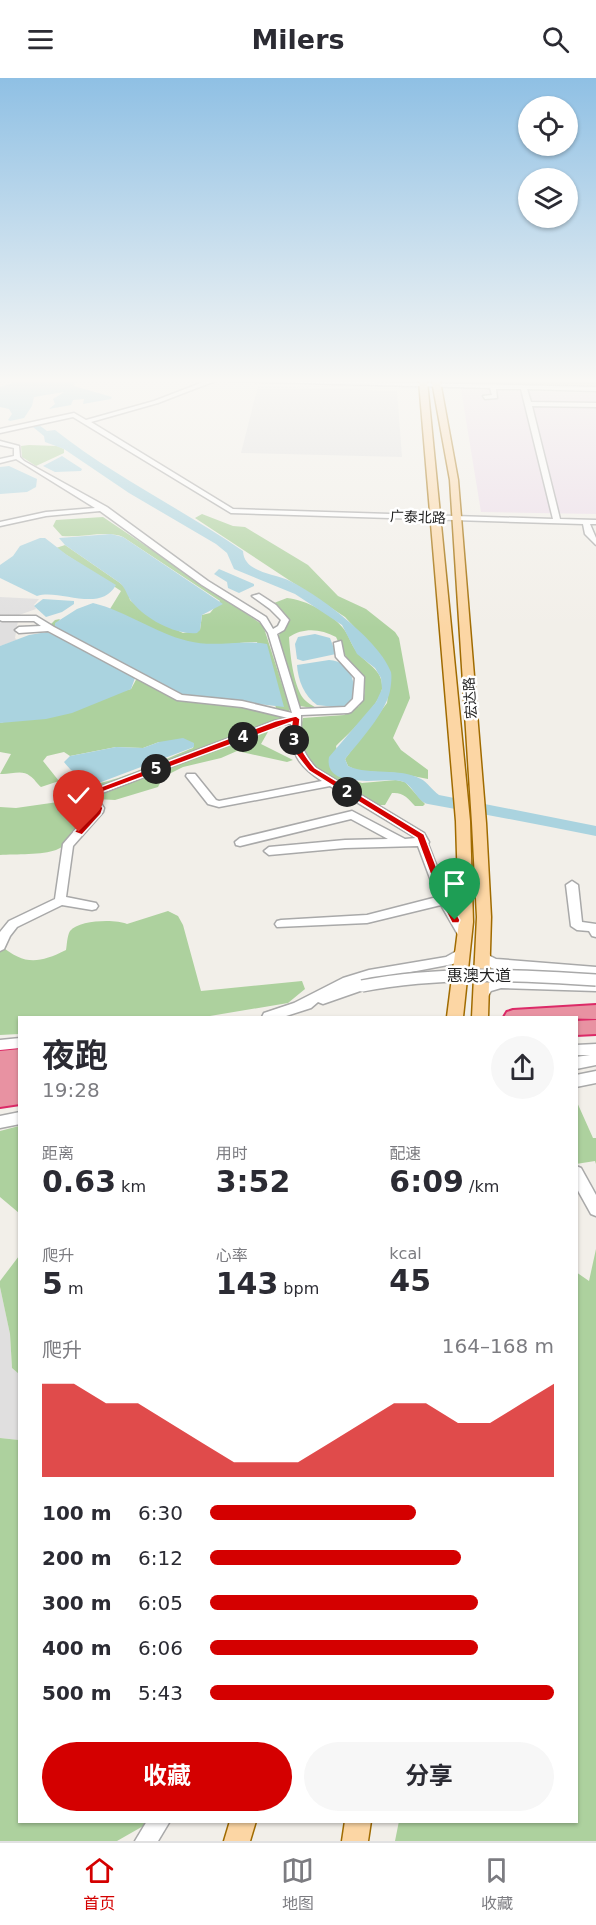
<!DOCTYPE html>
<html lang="zh">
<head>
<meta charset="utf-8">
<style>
	body { margin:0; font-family:"DejaVu Sans","Noto Sans SC",sans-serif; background:#f7f7f7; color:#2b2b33; height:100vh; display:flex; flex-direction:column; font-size:22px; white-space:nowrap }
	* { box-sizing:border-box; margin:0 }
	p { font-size:20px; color:#7c7c81 }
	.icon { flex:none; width:33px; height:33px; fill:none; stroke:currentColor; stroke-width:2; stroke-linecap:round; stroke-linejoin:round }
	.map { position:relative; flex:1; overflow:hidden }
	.sheet { position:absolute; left:18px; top:938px; width:560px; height:807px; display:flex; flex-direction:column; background:#fff; border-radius:0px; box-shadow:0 2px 4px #0004 }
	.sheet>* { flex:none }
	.controls { position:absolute; left:518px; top:18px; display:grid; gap:12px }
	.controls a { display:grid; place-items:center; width:60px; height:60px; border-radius:50%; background:#fff; box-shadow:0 2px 4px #0004; font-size:30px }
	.pin { position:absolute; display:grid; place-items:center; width:51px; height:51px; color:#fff; margin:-62px -26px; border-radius:50% 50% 50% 0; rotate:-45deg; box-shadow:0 0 6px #0007 }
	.pin .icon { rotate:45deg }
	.km { position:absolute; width:30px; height:30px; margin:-15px; border-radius:50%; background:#222; color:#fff; font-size:16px; line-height:30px; text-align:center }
	.round { display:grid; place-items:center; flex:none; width:63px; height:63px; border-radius:32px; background:#f7f7f7 }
	.overview { display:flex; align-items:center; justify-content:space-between; height:102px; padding:0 24px }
	h1 { font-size:33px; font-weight:700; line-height:45px }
	.metrics { display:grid; grid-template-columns:repeat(3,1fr); gap:9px; height:102px; padding:6px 24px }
	.metrics div { display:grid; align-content:center }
	.metrics b { font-size:30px; font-weight:700 }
	.metrics small { font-size:16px; font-weight:400 }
	.metrics p { font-size:16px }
	.chart { height:168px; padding:12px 24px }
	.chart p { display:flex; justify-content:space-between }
	.chart svg { width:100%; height:108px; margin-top:6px; fill:#d40000; opacity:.7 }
	.primary-button { display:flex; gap:12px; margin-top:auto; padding:12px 24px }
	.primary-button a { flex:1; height:69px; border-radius:36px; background:#d40000; color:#fff; font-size:24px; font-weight:700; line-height:69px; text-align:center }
	.primary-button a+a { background:#f7f7f7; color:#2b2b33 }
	ul { padding:0 24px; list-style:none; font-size:20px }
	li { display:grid; grid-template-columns:96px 72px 1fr; align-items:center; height:45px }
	li i { height:15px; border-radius:8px; background:#d40000 }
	header { display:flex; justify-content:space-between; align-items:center; height:78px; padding:0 24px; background:#fff; font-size:27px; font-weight:700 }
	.tabs { display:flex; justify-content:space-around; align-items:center; height:84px; border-top:2px solid #e1e1e2; background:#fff; font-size:16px; color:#7c7c81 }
	.tabs a { display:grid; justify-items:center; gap:3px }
	.tabs .active { color:#d40000 }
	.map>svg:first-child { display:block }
</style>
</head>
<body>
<header><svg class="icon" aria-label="menu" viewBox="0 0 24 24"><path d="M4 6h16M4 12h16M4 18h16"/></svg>Milers<svg class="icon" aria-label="search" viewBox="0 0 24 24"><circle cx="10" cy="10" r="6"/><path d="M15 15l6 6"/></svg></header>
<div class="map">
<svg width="596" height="1763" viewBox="0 0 596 1763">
	<rect width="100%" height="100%" fill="#f2efe9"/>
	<g fill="#e0dfdf">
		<polygon points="258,308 397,313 402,379 241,375"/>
		<polygon points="0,519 39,521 34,527 36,531 19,537 15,560 17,562 0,568"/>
		<polygon points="0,1209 10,1256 12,1290 19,1296 19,1362 0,1360"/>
	</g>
	<polygon fill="#ebdbe8" points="461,311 596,315 596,436 481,434"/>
	<polygon fill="#c7c7b4" points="447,303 596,303 596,308 447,305"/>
	<g fill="#add19e">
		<polygon points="29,367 57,368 64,371 64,375 36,388 22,379 21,368"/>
		<polygon points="202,436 233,448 245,449 308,487 338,518 366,531 395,554 399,560 410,620 393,660 401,672 428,692 428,701 397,695 358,693 348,688 345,681 387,625 391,596 382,579 345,539 195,440"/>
		<path d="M103 439 263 547 290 631 280 650 269 652 261 666 293 682 287 684 237 673 221 680 183 689 163 699 158 709 115 722 95 721 86 712 90 706C111 707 171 678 193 670L194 665 159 664 143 670 116 669 70 678 64 674 47 678 43 683 59 703 41 709C37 706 34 700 30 698 22 691 10 697 0 696L11 676 0 674V645L131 611 138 598 50 547 55 542 60 541 55 549 184 617 247 624 276 630 257 564C240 564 222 568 206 567 172 563 139 546 110 531L121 513 56 470 65 467 120 505 127 511 130 522 150 539 183 555 200 552 202 537 210 535 220 523 123 459C108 452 81 460 62 458L53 448 56 442Z"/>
		<path d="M287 520C306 522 331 535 343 550 349 557 351 567 357 574 366 586 384 592 382 611 379 628 348 656 336 668L342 699 362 705 396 702 405 704 425 726 423 728H415C408 720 403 714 392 715L385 727H378C362 718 320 698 310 685 300 672 299 655 303 640L344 637 359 628 364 618 365 609 362 598 344 576 336 559C321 551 304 549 289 559 290 575 293 606 303 620 306 624 313 628 318 631L300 628C294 615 278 572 279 559 279 553 285 547 288 542L274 525Z"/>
		<path d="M86 720C91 741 76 764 56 772 43 777 15 776 0 777V729L16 730Z"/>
		<path d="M168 833 178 838 183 847 201 913 302 903 305 911 288 925 204 939H20L19 956 0 957V867C24 887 38 886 66 872 67 867 67 858 70 853 79 842 115 841 127 846Z"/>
		<polygon points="576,1022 593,1060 596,1060 596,1086 595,1083 576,1086"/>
		<polygon points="19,1048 20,1048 19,1135 0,1119 0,1053"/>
		<polygon points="596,1171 596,1763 395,1763 399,1743 576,1743 576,1194 589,1203"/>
		<polygon points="19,1178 19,1296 12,1290 10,1256 0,1209 0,1203"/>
		<polygon points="0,1360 19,1362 20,1743 152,1743 117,1763 0,1763"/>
	</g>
	<g fill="#aad3df">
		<polygon points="18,303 79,303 73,306 74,308 112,319 111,321 83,326 84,321 73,322 71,327 49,331 55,326 53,321 64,314 34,319 32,328 24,340 10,343 8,342 12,336 9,331 0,329 0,309"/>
		<path d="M39 347 47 353 55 352C113 398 182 431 243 473 244 495 274 495 290 503 319 517 380 563 391 594 392 599 391 608 390 613 386 634 359 664 345 681L348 688C371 698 399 689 421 701 427 704 432 712 439 717L596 748V758C540 747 484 736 428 726 417 724 413 706 401 703 386 699 323 714 329 679L376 624 382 611 381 600 375 590 357 576 342 547 295 516 234 491 227 475 216 466 129 415 64 371 45 364 44 358 33 349Z"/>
		<polygon points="62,378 82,391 81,393 55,394 43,388"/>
		<polygon points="9,388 37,401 36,409 27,414 0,416 0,389"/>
		<path d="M111 456 123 459 223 526 202 537 200 552 197 555C176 557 147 542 133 525 127 519 127 512 120 505L65 467 59 460Z"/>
		<path d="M40 460H45L67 477 116 507C100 536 59 510 37 518L0 500V487L13 478 20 468Z"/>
		<polygon points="219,491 254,506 254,508 239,515 228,510 227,504 214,496"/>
		<polygon points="43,521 74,523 74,526 62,534 46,539 34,528"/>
		<path d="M93 525C126 533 155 555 188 563 215 570 241 561 267 566L284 629 184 617 173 614 55 549V545L77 531Z"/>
		<polygon points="47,554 115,587 135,600 131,611 72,635 46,641 0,645 0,568 29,557"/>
		<polygon points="315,556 330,560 336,576 303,583 297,581 295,566 298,559"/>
		<path d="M329 582C353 584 355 604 354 625L348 628 335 629 317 627C304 618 298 602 297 587Z"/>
		<path d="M183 660 194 665V669L96 706C84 706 71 693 64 684L70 678 91 674 116 669 143 670 159 664Z"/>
	</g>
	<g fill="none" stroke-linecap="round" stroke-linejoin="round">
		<defs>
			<g id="minor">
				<polygon points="206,303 215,303 158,325 91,344 233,431 553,441 521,311 496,311 497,320 485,321 483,318 492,317 490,310 229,303 324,303 596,309 596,313 527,311 531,324 596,325 596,329 532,328 560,441 596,442 596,446 590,446 596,460 596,467 585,456 583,446 231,435 73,339 0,355 0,351 74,335 86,342 154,323"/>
				<path d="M0 363 19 368 20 379 24 383 107 429 208 503 266 539 273 551 278 548 281 542 270 531 252 518 259 516 276 527 289 542 284 552 277 556 300 631 345 629 353 621 355 600 336 579 334 565 341 563 344 578 364 599 363 622 351 634 348 635 301 637C301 661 298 670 316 690L424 755 429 764 428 766 450 822 471 859 469 862H461L441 827 367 845 277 849 275 846 277 843 281 842 367 837 437 819 418 768 345 770 269 777 264 773 269 769 345 762 388 761 351 741 240 768 236 767 235 764 240 760 352 733 405 761 416 760 330 708 219 729 208 726 186 698 187 696H195L216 722 219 723 322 703C297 687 290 674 292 645L280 647 102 715 100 724 104 730 103 734 73 768 66 819 96 825 98 828 96 831 92 832 62 827 17 849 10 858 4 871 0 873V854L9 843 55 821 63 766 94 730 90 724 91 720 83 722 79 721 78 719 79 717 274 643 288 640 242 629 177 622 48 553 19 555 15 552 19 549 41 548 34 543H2L0 542V538H36L54 549 182 617 242 623 292 635 268 555 260 543 202 507 100 433 46 438 0 448V444L46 434 95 430 16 381 0 385V381L14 378V370L0 367Z"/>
				<polygon points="572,803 578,807 582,844 596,846 596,859 592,858 589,853 577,852 571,848 566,807"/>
				<path d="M463 865 467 867 469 870C465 879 462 882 453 886L369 902 363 904 368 908 366 911 323 926 318 924 311 930 283 939H262L264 935 294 925 343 900 369 892 446 879 455 874 459 867Z"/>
				<path d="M483 868 487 870 490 878 496 881 596 889V899L494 891C484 887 480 884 477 873L479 870Z"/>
				<polygon points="500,900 596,903 596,913 501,910 491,913 485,923 477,923 475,919 483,907"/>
				<polygon points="20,960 20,970 0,972 0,962"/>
				<polygon points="596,966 596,987 576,991 576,979 590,977 576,977 576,967"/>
				<polygon points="596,993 596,1005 576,1009 576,997"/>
				<polygon points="20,1034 20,1046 0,1050 0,1038"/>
				<polygon points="576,1088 581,1090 596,1117 596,1138 591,1136 576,1109"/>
				<polygon points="147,1743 170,1743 158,1763 135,1763"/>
			</g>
			<g id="major">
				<polygon points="419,303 427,303 470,743 473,844 463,939 447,939 459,844 456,743"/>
				<polygon points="432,303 440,303 458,402 486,745 491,839 488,939 472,939 477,839 472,745 450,402"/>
				<polygon points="230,1743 256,1743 250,1763 224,1763"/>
				<polygon points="345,1743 371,1743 368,1763 342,1763"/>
			</g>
			<g id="highway">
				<polygon points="596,927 596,941 504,939 507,934 513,932"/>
				<polygon points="596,942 596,956 576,957 576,943"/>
				<polygon points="20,971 20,1026 0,1029 0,973"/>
			</g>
		</defs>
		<use href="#minor" stroke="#a9a9a9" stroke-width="3"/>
		<use href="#major" stroke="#a06b00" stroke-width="3"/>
		<use href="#highway" stroke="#dc2a67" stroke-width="4"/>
		<use href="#minor" fill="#fff" fill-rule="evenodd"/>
		<use href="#major" fill="#fcd6a4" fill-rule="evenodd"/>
		<use href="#highway" fill="#e892a2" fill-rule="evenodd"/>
		<defs>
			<path id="minor-bridge" d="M362 908C440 893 517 897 596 902"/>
		</defs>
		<use href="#minor-bridge" stroke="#a9a9a9" stroke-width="14" stroke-linecap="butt"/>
		<use href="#minor-bridge" stroke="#fff" stroke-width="11"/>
	</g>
	<linearGradient id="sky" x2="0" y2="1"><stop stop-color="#8fc0e4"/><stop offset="0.55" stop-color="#f9f8f5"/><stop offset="1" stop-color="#f9f8f5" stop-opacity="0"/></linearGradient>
	<rect width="596" height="550" fill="url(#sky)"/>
	<path fill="#d40000" stroke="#fff" stroke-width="1.5" d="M296 638 300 641C297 665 299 671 315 690L424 756 449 822 460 842 459 845H452L440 822 417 760 309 693 295 675 290 661 292 644 102 714 99 724 103 730 101 736 82 757 74 754 94 733 91 724 95 711 275 643Z"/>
	<g text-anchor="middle" stroke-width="5" stroke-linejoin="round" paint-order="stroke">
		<g font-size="14" fill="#222" stroke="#fff">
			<text transform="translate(418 439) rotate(2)" y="5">广泰北路</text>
			<text transform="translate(470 620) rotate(-94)" y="5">宏达路</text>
		</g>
		<g font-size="16" fill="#222" stroke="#fff">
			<text x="479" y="903">惠澳大道</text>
		</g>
	</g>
</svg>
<div class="controls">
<a><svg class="icon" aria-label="locate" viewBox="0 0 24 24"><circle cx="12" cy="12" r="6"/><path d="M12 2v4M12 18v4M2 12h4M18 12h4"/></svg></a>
<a><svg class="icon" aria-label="layers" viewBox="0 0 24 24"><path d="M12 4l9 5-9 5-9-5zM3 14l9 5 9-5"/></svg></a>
</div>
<div class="pin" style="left:455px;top:842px;background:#1e9e55"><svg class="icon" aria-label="arrive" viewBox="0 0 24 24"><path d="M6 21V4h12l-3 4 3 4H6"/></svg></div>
<div class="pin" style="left:79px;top:754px;background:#d93025"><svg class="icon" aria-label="check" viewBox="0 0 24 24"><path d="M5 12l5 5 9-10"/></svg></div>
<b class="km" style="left:347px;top:714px">2</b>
<b class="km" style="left:294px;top:662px">3</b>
<b class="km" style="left:243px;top:659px">4</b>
<b class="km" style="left:156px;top:691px">5</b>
<section class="sheet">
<div class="overview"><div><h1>夜跑</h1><p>19:28</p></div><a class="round"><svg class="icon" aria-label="share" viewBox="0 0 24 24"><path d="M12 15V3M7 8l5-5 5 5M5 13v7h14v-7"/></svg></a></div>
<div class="metrics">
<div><p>距离</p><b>0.63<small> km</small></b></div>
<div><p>用时</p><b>3:52</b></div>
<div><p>配速</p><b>6:09<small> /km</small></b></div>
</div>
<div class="metrics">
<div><p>爬升</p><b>5<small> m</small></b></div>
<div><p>心率</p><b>143<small> bpm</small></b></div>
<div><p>kcal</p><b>45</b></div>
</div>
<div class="chart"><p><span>爬升</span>164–168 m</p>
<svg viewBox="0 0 160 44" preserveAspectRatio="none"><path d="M0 44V6L10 6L20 14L30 14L40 22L50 30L60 38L70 38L80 38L90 30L100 22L110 14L120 14L130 22L140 22L150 14L160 6V44z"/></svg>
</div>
<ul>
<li><b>100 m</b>6:30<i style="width:60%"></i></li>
<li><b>200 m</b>6:12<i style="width:73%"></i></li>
<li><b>300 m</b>6:05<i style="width:78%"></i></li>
<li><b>400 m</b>6:06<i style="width:78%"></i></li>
<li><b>500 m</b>5:43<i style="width:100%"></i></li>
</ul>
<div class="primary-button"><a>收藏</a><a>分享</a></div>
</section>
</div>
<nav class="tabs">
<a class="active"><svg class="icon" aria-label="home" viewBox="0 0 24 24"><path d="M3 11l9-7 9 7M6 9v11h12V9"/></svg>首页</a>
<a><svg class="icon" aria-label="map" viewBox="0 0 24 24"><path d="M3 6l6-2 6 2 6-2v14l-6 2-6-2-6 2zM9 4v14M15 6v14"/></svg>地图</a>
<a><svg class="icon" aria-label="saved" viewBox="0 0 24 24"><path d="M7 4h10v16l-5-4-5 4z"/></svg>收藏</a>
</nav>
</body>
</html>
